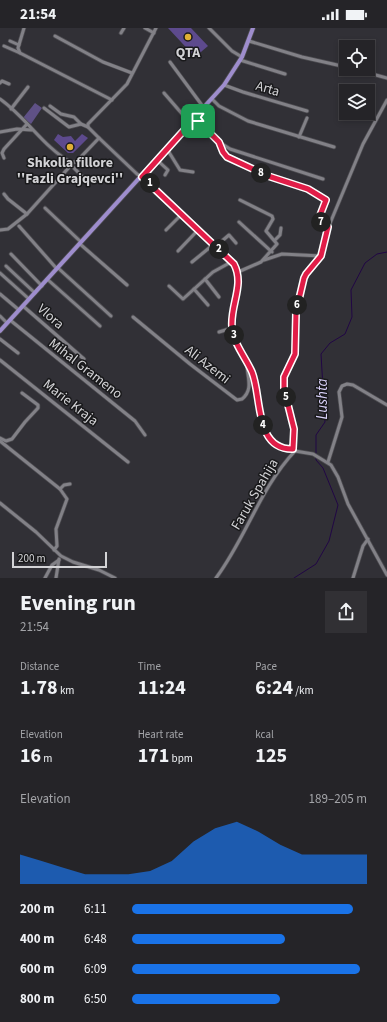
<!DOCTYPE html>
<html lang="en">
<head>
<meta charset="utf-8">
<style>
	body { margin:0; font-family:"Source Sans 3",sans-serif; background:#313034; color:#f1f3f6; height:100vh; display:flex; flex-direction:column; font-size:15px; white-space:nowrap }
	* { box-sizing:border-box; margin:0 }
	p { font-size:13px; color:#a3a4a8 }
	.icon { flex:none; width:22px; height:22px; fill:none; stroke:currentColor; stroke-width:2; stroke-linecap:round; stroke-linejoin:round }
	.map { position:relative; height:550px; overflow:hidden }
	.sheet { display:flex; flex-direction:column; background:#252428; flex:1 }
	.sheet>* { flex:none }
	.controls { position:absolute; left:339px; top:12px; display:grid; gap:8px }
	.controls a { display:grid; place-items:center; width:36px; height:36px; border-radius:0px; background:#252428; box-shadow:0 2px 6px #0003,0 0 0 1px #424145; font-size:20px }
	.scale { position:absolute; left:12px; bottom:10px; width:95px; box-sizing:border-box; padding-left:4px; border:2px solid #d3d3d6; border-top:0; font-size:11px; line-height:14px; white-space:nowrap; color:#d3d3d6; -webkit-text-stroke:3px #19191b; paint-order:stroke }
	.pin { position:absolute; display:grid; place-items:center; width:34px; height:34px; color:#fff; margin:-17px; border-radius:8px; box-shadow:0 2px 6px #0006 }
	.km { position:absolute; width:20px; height:20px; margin:-10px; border-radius:50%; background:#222; color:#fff; font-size:11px; line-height:20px; text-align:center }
	.round { display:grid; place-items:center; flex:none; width:42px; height:42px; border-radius:0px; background:#313034 }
	.head { display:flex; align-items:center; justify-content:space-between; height:68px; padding:0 20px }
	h1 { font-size:22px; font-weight:700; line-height:30px }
	.figures { display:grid; grid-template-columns:repeat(3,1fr); gap:6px; height:68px; padding:4px 20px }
	.figures div { display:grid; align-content:center }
	.figures b { font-size:20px; font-weight:700 }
	.figures small { font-size:11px; font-weight:400 }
	.figures p { font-size:11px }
	.chart { height:112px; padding:8px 20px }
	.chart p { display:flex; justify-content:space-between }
	.chart svg { width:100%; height:72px; margin-top:4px; fill:#1a73e8; opacity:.7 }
	ul { padding:0 20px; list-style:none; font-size:13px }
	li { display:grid; grid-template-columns:64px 48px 1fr; align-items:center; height:30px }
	li i { height:10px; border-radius:5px; background:#1a73e8 }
	.status { display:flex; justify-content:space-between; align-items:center; height:28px; padding:0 20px; background:#252428; direction:ltr }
	.status svg { height:11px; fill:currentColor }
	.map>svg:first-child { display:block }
</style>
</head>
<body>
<div class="status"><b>21:54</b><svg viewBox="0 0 49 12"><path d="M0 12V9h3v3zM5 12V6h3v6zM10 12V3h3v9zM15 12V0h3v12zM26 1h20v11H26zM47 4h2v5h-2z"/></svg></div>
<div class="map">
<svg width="387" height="550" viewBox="0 0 387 550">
	<rect width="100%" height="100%" fill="#313036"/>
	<polygon fill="#5f5186" points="35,75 42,80 31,96 23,90"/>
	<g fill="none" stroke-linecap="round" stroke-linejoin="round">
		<polyline stroke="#210645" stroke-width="1" points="294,550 316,536 329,513 338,477 323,440 316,432 316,407 325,394 321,326 330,315 345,306 352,289 351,262 365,235 377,226 387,224"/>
	</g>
	<g fill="#5d4a8d">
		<polygon points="168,0 191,0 208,18 195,29"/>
		<polygon points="58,106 63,109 71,108 75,113 82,106 88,110 73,125 68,125 54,112"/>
	</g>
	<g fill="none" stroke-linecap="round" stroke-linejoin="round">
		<defs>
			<g id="minor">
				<polyline points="24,0 18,20 20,25 112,72"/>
				<polyline points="145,0 154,5"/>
				<polyline points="209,0 232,23 242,29"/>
				<polyline points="121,5 124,0"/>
				<polyline points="55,8 103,34 132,45"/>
				<polyline points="10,13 19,17"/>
				<polyline points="249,13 302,29 346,39"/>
				<polyline points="4,18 20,25"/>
				<polyline points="240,32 285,46"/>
				<polyline points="170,34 204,80"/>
				<polyline points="354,41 387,50"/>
				<polyline points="0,55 2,53 9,56"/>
				<polyline points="224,57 243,64 307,83"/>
				<polyline points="164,65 190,95"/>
				<path d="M0 71C27 90 43 119 72 135L77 133 99 110 137 146 150 155 233 233 238 244 239 250C238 266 231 283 232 299 233 314 246 330 252 344 262 367 254 422 293 421"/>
				<polyline points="212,71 219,78 248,93 334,119"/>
				<polyline points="50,78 61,86 74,89 81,96"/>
				<polyline points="44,80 69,99 81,96 88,99"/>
				<polyline points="11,81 28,59"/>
				<polyline points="195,90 219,114 230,121 323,151"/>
				<polyline points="0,104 17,101 32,102"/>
				<polyline points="299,109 307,90"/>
				<polyline points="99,110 88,99 88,96 127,56 156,0"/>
				<polyline points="219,114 227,129 268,148 308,161 324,170 326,172 319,190 322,197 328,199"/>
				<polyline points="167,121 180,142 193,144"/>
				<polyline points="4,130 2,125 4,121 27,96"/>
				<polyline points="157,132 168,142 165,147"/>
				<polyline points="72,138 87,153"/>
				<polyline points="4,166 8,171 27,186"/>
				<polyline points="45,180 81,214"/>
				<polyline points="239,194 272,224"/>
				<polyline points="19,198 57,241"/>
				<polyline points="0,202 8,201 27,186 73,135"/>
				<polyline points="166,202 182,186"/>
				<polyline points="275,212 280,207 281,200"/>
				<polyline points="80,216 127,257"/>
				<polyline points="216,218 229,207 236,215"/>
				<polyline points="178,223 198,202"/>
				<polyline points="11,226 42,258"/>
				<polyline points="264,232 282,226 321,228"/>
				<polyline points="192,234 214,216"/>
				<polyline points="6,238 35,265"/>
				<polyline points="58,240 111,288"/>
				<polyline points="238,244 261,234 277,216 266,203 273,191 272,188 240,172"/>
				<polyline points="0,245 29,271"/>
				<polyline points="47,251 100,298"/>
				<polyline points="205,251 219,269"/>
				<polyline points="169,258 183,271 213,244 233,233"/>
				<polyline points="194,261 208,277"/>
				<polyline points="0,266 19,282"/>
				<polyline points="23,278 84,331"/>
				<polyline points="0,288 7,295"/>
				<path d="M133 289 190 336 237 372 242 371C254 361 247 349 247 336"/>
				<polyline points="10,292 135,393 145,407"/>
				<polyline points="219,304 232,300"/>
				<polyline points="0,311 18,325"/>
				<polyline points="0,332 128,434"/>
				<polyline points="0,410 6,413 12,411 25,394 38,380 38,377 22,365"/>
				<polyline points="0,413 60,461 67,471 56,501 57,518 54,522"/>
				<polyline points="295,423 293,415 294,401 283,355 285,344 295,326 296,284 304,250 323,223 326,205 363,116 387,72"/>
				<polyline points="295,423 313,426 331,437 338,449 348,476 387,547"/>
				<polyline points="328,434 342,389 339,364 342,358 347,356 353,357 387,377"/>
				<polyline points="60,461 64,457 70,456"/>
				<polyline points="0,475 36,504 61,528 73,534 99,542 115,550"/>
				<polyline points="45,550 52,537 59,532"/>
				<polyline points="56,550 59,531"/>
				<path d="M216 550C246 510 260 460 295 423"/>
				<polyline points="353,550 363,518 368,511"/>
			</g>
			<polyline id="major" points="0,303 224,57 242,29 253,0"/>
		</defs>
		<use href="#minor" stroke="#4d4c51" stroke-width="4.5"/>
		<use href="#major" stroke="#4d4c51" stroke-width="5.5"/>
		<use href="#minor" stroke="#828187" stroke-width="3"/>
		<use href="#major" stroke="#9e8dcd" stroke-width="4"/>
	</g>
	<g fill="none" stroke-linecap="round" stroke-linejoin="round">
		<defs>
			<path id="route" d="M195 90 219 114 223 124 227 129 268 148 308 161 326 172 319 190 322 197 328 199 321 228 306 246 304 250 296 284 295 326 284 349V361L294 401 293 421C254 422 262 368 252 344 246 330 233 315 232 299 230 277 245 257 234 236L142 149Z"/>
		</defs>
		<use href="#route" stroke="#fff" stroke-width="8"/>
		<use href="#route" stroke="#e11d48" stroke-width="5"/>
	</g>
	<g fill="#e1af34" stroke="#19191b" stroke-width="1.5">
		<circle cx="188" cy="9" r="4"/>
		<circle cx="70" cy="119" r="4"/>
	</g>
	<g text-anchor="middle" stroke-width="3" stroke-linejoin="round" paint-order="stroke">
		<g font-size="14" font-weight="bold" fill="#d3d3d6" stroke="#19191b">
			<text x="188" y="29">QTA</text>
			<text x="70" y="139">Shkolla fillore<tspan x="70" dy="16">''Fazli Grajqevci''</tspan></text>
		</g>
		<g font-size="14" fill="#d3d3d6" stroke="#19191b">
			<text transform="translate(268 60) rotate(16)" y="5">Arta</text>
			<text transform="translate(51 288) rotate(41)" y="5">Vlora</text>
			<text transform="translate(208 336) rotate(38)" y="5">Ali Azemi</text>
			<text transform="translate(86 340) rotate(38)" y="5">Mihal Grameno</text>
			<text transform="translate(71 374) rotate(38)" y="5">Marie Kraja</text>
			<text transform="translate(254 466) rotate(-60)" y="5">Faruk Spahija</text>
		</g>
		<g font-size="15" font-style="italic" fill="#d9d1f9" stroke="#19191b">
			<text transform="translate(322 371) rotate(-90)" y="5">Lushta</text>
		</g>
	</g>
</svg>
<div class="controls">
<a><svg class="icon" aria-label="locate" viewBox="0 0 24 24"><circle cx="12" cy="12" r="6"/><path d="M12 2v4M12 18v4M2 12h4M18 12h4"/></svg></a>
<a><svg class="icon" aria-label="layers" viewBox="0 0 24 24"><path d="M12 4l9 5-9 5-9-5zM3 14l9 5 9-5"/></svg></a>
</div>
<div class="scale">200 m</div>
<div class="pin" style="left:198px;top:93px;background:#1e9e55"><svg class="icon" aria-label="arrive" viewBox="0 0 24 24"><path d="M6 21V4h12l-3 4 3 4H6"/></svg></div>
<b class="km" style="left:150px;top:155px">1</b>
<b class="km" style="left:219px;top:221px">2</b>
<b class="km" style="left:234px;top:307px">3</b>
<b class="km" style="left:263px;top:397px">4</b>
<b class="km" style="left:286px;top:369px">5</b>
<b class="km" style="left:297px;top:277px">6</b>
<b class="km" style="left:321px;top:194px">7</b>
<b class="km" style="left:261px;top:145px">8</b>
</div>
<section class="sheet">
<div class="head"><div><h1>Evening run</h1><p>21:54</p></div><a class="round"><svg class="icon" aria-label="share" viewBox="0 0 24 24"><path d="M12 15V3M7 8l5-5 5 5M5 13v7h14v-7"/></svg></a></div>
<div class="figures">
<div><p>Distance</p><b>1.78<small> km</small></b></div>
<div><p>Time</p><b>11:24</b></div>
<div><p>Pace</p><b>6:24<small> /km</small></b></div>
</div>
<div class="figures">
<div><p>Elevation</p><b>16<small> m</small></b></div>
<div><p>Heart rate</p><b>171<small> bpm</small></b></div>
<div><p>kcal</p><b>125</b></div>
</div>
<div class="chart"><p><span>Elevation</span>189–205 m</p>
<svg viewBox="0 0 160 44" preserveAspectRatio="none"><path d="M0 44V26L10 30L20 34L30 38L40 38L50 38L60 36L70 30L80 18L90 10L100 6L110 12L120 20L130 26L140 26L150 26L160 26V44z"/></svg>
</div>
<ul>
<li><b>200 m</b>6:11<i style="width:94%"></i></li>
<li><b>400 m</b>6:48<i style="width:65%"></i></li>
<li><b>600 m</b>6:09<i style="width:97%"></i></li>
<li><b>800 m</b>6:50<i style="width:63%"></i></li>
</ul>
</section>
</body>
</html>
